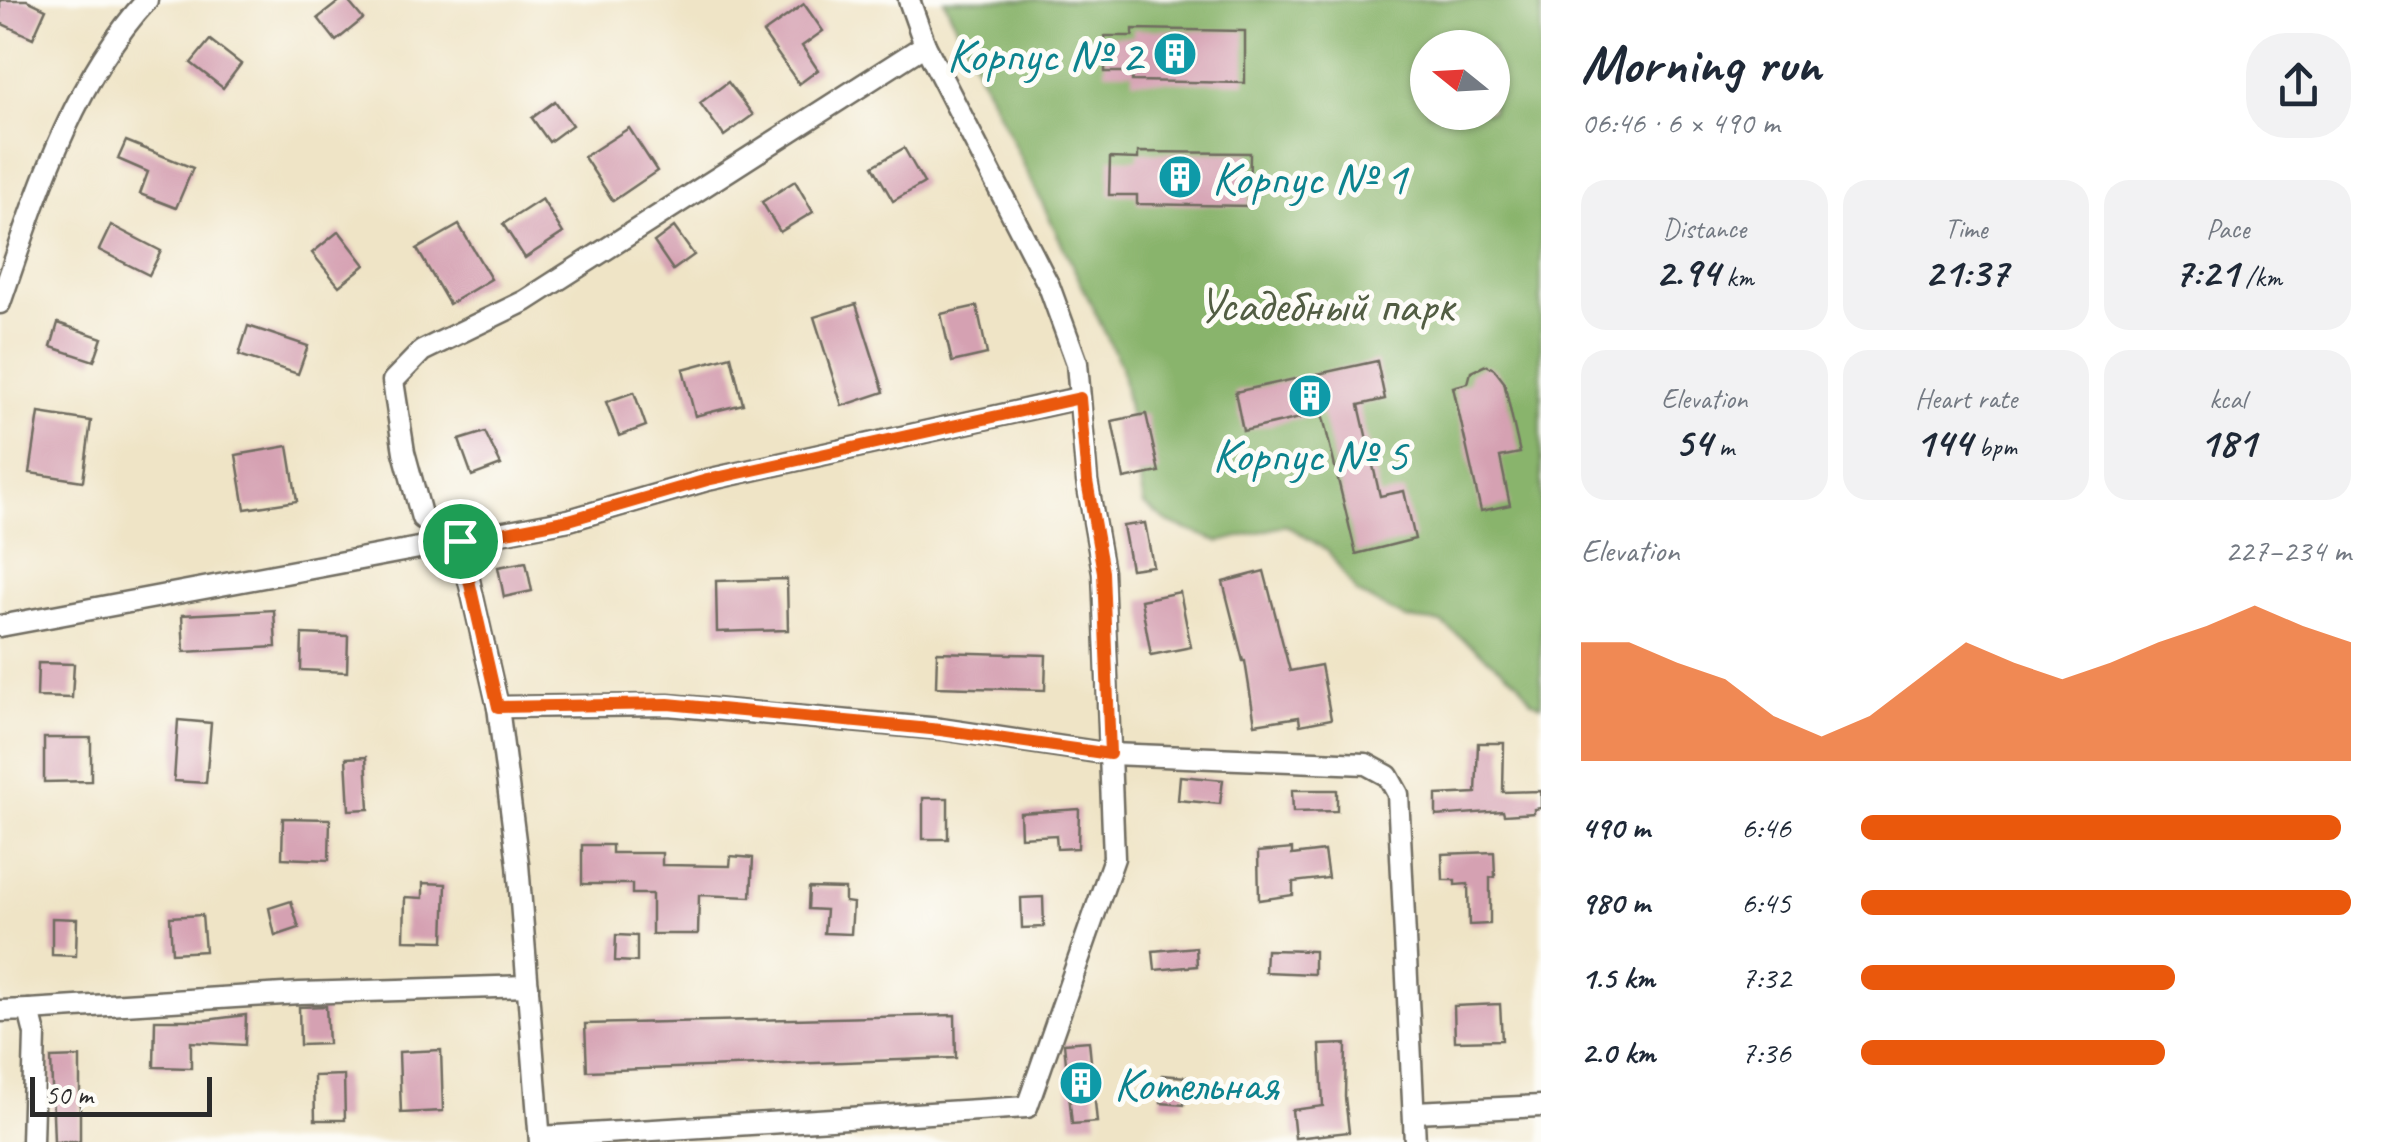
<!DOCTYPE html>
<html lang="en">
<head>
<meta charset="utf-8">
<style>
	body { margin:0; font-family:Caveat,sans-serif; background:#f2f2f3; color:#1f2937; height:100vh; display:flex; flex-direction:column; font-size:38px; white-space:nowrap }
	* { box-sizing:border-box; margin:0 }
	p { font-size:32px; color:#747a83 }
	.icon { flex:none; width:55px; height:55px; fill:none; stroke:currentColor; stroke-width:2; stroke-linecap:round; stroke-linejoin:round }
	.map { position:relative; flex:1; overflow:hidden }
	.sheet { display:flex; flex-direction:column; background:#fff; width:850px }
	.sheet>* { flex:none }
	.needle { width:65px; rotate:288deg }
	.tools { position:absolute; left:1410px; top:30px; display:grid; gap:20px }
	.tools a { display:grid; place-items:center; width:100px; height:100px; border-radius:50%; background:#fff; box-shadow:0 2px 8px #0004; font-size:50px }
	.scale { position:absolute; left:30px; bottom:25px; width:182px; box-sizing:border-box; padding-left:10px; border:5px solid #2b2b2b; border-top:0; font-size:28px; line-height:35px; white-space:nowrap; color:#2b2b2b; -webkit-text-stroke:8px #fdfcf7; paint-order:stroke }
	.pin { position:absolute; display:grid; place-items:center; width:85px; height:85px; color:#fff; margin:-42px; border:5px solid #fff; border-radius:50%; box-shadow:0 2px 10px #0007 }
	.round { display:grid; place-items:center; flex:none; width:105px; height:105px; border-radius:40px; background:#f2f2f3 }
	.summary { display:flex; align-items:center; justify-content:space-between; height:170px; padding:0 40px }
	h1 { font-size:55px; font-weight:800; line-height:75px }
	.stats { display:grid; grid-template-columns:repeat(3,1fr); gap:15px; height:170px; padding:10px 40px }
	.stats div { display:grid; align-content:center; border-radius:25px; background:#f2f2f3; text-align:center }
	.stats b { font-size:42px; font-weight:800 }
	.stats small { font-size:28px; font-weight:400 }
	.stats p { font-size:28px }
	.chart { height:280px; padding:20px 40px }
	.chart p { display:flex; justify-content:space-between }
	.chart svg { width:100%; height:180px; margin-top:10px; fill:#ea580c; opacity:.7 }
	ul { padding:0 40px; list-style:none; font-size:32px }
	li { display:grid; grid-template-columns:160px 120px 1fr; align-items:center; height:75px }
	li i { height:25px; border-radius:12px; background:#ea580c }
	main { display:flex; flex:1; min-height:0 }
	.map>svg:first-child { display:block }
</style>
</head>
<body>
<main>
<div class="map">
<svg width="1541" height="1142" viewBox="0 0 1541 1142">
	<rect width="100%" height="100%" fill="#fdfcf7"/>
	<filter id="ink" filterUnits="userSpaceOnUse"><feTurbulence type="fractalNoise" baseFrequency=".01" numOctaves="2"/><feDisplacementMap in="SourceGraphic" scale="20" xChannelSelector="R" yChannelSelector="G"/><feConvolveMatrix kernelMatrix="1 2 1 2 8 2 1 2 1" color-interpolation-filters="sRGB"/></filter>
	<filter id="wash" filterUnits="userSpaceOnUse"><feTurbulence type="fractalNoise" baseFrequency=".0048" numOctaves="4" result="noise"/><feDisplacementMap in="SourceGraphic" scale="40" xChannelSelector="R" yChannelSelector="G"/><feGaussianBlur stdDeviation="2.25" result="paint"/><feColorMatrix in="noise" values="0 0 0 0 0 0 0 0 0 0 0 0 0 0 0 0 0 1.4 0 .05"/><feComposite in="paint" operator="in"/></filter>
	<g filter="url(#wash)">
		<rect width="100%" height="100%" fill="#efe4c6"/>
		<path fill="#89b46c" stroke="#5a704c" stroke-width="2.5" fill-rule="evenodd" d="M944 0H1541V705L1531 700 1518 681 1442 623 1407 619 1357 593 1328 551 1286 525 1220 542 1169 523 1144 505 1121 366ZM1428 48H1492V112H1428Z"/>
		<g id="blocks">
			<g fill="#d5a1b2">
				<polygon points="0,0 27,0 46,9 33,38 0,23"/>
				<polygon points="341,0 347,0 363,19 336,41 318,18"/>
				<polygon points="804,4 823,31 802,46 818,70 799,84 763,33"/>
				<polygon points="1133,29 1245,31 1245,83 1132,81 1132,72 1105,72 1105,36 1133,36"/>
				<polygon points="210,40 241,64 223,88 191,63"/>
				<polygon points="728,82 753,115 724,136 700,103"/>
				<polygon points="555,101 572,125 549,142 532,118"/>
				<polygon points="629,128 657,171 613,201 584,157"/>
				<polygon points="126,141 193,168 176,208 140,194 148,172 118,159"/>
				<polygon points="904,148 924,183 893,201 873,166"/>
				<polygon points="1138,152 1250,153 1249,206 1137,204 1137,195 1109,195 1110,158 1138,159"/>
				<polygon points="795,181 813,212 780,232 762,202"/>
				<polygon points="542,199 563,233 525,258 503,224"/>
				<polygon points="111,225 161,251 149,275 99,250"/>
				<polygon points="459,225 491,279 449,304 417,249"/>
				<polygon points="674,227 694,255 673,270 654,242"/>
				<polygon points="339,231 365,265 339,286 312,253"/>
				<polygon points="856,304 884,392 842,406 814,317"/>
				<polygon points="977,306 987,354 952,362 941,314"/>
				<polygon points="58,323 102,338 94,361 51,347"/>
				<polygon points="248,326 308,346 298,374 239,355"/>
				<polygon points="731,356 743,404 695,416 683,369"/>
				<polygon points="1377,361 1385,399 1359,405 1380,496 1404,491 1415,539 1356,554 1322,413 1243,431 1235,392"/>
				<polygon points="1486,365 1494,369 1504,382 1520,453 1500,457 1510,505 1481,511 1453,387 1468,383 1471,372"/>
				<polygon points="634,392 646,426 619,436 606,402"/>
				<polygon points="39,413 91,421 83,481 30,473"/>
				<polygon points="1146,414 1159,472 1124,479 1112,421"/>
				<polygon points="485,432 501,465 472,476 459,440"/>
				<polygon points="288,446 297,501 245,509 236,455"/>
				<polygon points="1145,523 1153,566 1131,569 1123,526"/>
				<polygon points="526,562 532,591 504,597 498,567"/>
				<polygon points="1264,571 1290,671 1321,665 1331,719 1300,725 1299,717 1255,724 1245,661 1243,661 1223,582"/>
				<polygon points="787,579 788,630 717,632 716,581"/>
				<polygon points="1180,592 1191,647 1151,655 1141,600"/>
				<polygon points="274,610 276,647 184,652 182,615"/>
				<polygon points="302,634 348,636 347,672 301,670"/>
				<polygon points="937,652 1046,655 1045,690 936,687"/>
				<polygon points="38,663 74,664 72,698 37,697"/>
				<polygon points="178,720 211,723 206,783 174,781"/>
				<polygon points="44,738 91,738 91,781 44,782"/>
				<polygon points="1478,743 1504,743 1503,792 1541,791 1541,808 1534,809 1534,813 1504,815 1503,811 1436,816 1436,795 1476,793"/>
				<polygon points="366,757 369,809 349,810 346,758"/>
				<polygon points="1180,776 1223,780 1220,804 1178,800"/>
				<polygon points="1292,790 1337,790 1337,811 1293,812"/>
				<rect x="923" y="798" width="25" height="41"/>
				<polygon points="1079,809 1078,848 1057,849 1056,835 1021,837 1020,813"/>
				<polygon points="283,818 330,819 329,860 282,858"/>
				<polygon points="582,845 612,845 612,853 662,853 662,865 730,866 731,856 753,858 751,897 699,895 698,934 652,934 652,894 632,894 632,884 582,884"/>
				<polygon points="1292,849 1292,855 1324,851 1328,878 1293,882 1293,895 1259,900 1258,852"/>
				<polygon points="1494,852 1495,877 1490,878 1490,924 1469,925 1468,884 1455,885 1455,880 1443,880 1442,854"/>
				<polygon points="423,883 446,884 444,941 404,940 405,897 423,898"/>
				<polygon points="809,888 845,889 845,902 853,903 851,934 824,933 826,910 808,909"/>
				<polygon points="1043,897 1044,927 1022,928 1021,898"/>
				<polygon points="291,901 299,928 275,936 269,908"/>
				<polygon points="202,915 205,951 172,953 170,917"/>
				<polygon points="52,918 77,919 76,956 52,955"/>
				<polygon points="616,935 637,936 637,962 615,961"/>
				<polygon points="1196,947 1197,966 1155,970 1153,951"/>
				<polygon points="1266,950 1314,951 1314,974 1265,972"/>
				<polygon points="1500,1004 1502,1040 1455,1041 1454,1006"/>
				<polygon points="326,1006 328,1044 300,1045 299,1007"/>
				<polygon points="246,1015 245,1045 191,1042 191,1068 154,1067 155,1020 206,1020"/>
				<polygon points="955,1015 956,1058 587,1071 585,1024"/>
				<polygon points="1089,1041 1097,1122 1072,1124 1064,1043"/>
				<polygon points="1346,1044 1345,1097 1349,1132 1295,1138 1292,1110 1323,1106 1320,1045"/>
				<polygon points="441,1050 443,1111 401,1113 399,1052"/>
				<polygon points="80,1057 80,1142 54,1142 51,1058"/>
				<polygon points="344,1075 345,1120 315,1120 314,1076"/>
				<polygon points="1162,1075 1186,1077 1184,1105 1161,1103"/>
			</g>
		</g>
	</g>
	<g filter="url(#ink)">
		<use href="#blocks" fill-opacity="0" stroke="#706c61" stroke-width="2.5"/>
		<g fill="none" stroke-linecap="round" stroke-linejoin="round">
			<defs>
				<g id="street">
					<path d="M0 303C36 199 71 83 147 0"/>
					<polyline points="0,626 569,520 707,480 1079,398"/>
					<polyline points="498,707 668,705 941,729 1110,754 1366,764 1388,776 1398,794 1415,1142"/>
					<polyline points="29,1010 300,993 528,986"/>
					<polyline points="0,1011 29,1010 35,1034 32,1142"/>
					<polyline points="1415,1112 1541,1106"/>
					<polyline points="540,1137 1027,1107 1114,858 1103,572 1087,481 1077,363 1049,286 925,45 909,0"/>
					<polyline points="540,1142 518,864 498,707 460,541 422,518 404,452 393,381 422,351 525,301 925,45"/>
				</g>
			</defs>
			<use href="#street" stroke="#706c61" stroke-width="25"/>
			<use href="#street" stroke="#fff" stroke-width="20"/>
		</g>
	</g>
	<g fill="none" stroke-linecap="round" stroke-linejoin="round" filter="url(#ink)">
		<defs>
			<polygon id="route" points="1080,398 1087,481 1103,572 1110,754 941,730 668,704 498,707 460,541 569,520 707,480"/>
		</defs>
		<use href="#route" stroke="#fff" stroke-width="20"/>
		<use href="#route" stroke="#ea580c" stroke-width="12"/>
	</g>
	<defs>
		<symbol id="building-disc" viewBox="-11 -11 22 22"><circle r="9.5" fill="#0f9aa8" stroke="#fdfcf7"/><path d="M-4-6H4V6H1V3H-1V6H-4ZM-2.5-4.3h1.7v1.8h-1.7ZM.8-4.3h1.7v1.8H.8ZM-2.5-1h1.7V.8h-1.7ZM.8-1h1.7V.8H.8Z" fill="#fff"/></symbol>
	</defs>
	<g fill-rule="evenodd">
		<use href="#building-disc" x="1150" y="29" width="50" height="50"/>
		<use href="#building-disc" x="1155" y="152" width="50" height="50"/>
		<use href="#building-disc" x="1285" y="371" width="50" height="50"/>
		<use href="#building-disc" x="1056" y="1058" width="50" height="50"/>
	</g>
	<g text-anchor="middle" stroke-width="10" stroke-linejoin="round" paint-order="stroke">
		<g font-size="48" fill="#0d838f" stroke="#fdfcf7" text-anchor="start">
			<text x="1142" y="71" text-anchor="end">Корпус № 2</text>
			<text x="1212" y="194">Корпус № 1</text>
			<text x="1310" y="471" text-anchor="middle">Корпус № 5</text>
			<text x="1114" y="1100">Котельная</text>
		</g>
		<g font-size="48" fill="#525d43" stroke="#fdfcf7">
			<text x="1326" y="321">Усадебный парк</text>
		</g>
	</g>
</svg>
<div class="tools">
<a><svg class="needle" viewBox="-14 -14 28 28"><path d="M0-13l5 13h-10z" fill="#e53935"/><path d="M0 13l5-13h-10z" fill="#747a83"/></svg></a>
</div>
<div class="scale">50 m</div>
<div class="pin" style="left:460px;top:541px;background:#1e9e55"><svg class="icon" aria-label="arrive" viewBox="0 0 24 24"><path d="M6 21V4h12l-3 4 3 4H6"/></svg></div>
</div>
<section class="sheet">
<div class="summary"><div><h1>Morning run</h1><p>06:46 · 6 × 490 m</p></div><a class="round"><svg class="icon" aria-label="share" viewBox="0 0 24 24"><path d="M12 15V3M7 8l5-5 5 5M5 13v7h14v-7"/></svg></a></div>
<div class="stats">
<div><p>Distance</p><b>2.94<small> km</small></b></div>
<div><p>Time</p><b>21:37</b></div>
<div><p>Pace</p><b>7:21<small> /km</small></b></div>
</div>
<div class="stats">
<div><p>Elevation</p><b>54<small> m</small></b></div>
<div><p>Heart rate</p><b>144<small> bpm</small></b></div>
<div><p>kcal</p><b>181</b></div>
</div>
<div class="chart"><p><span>Elevation</span>227–234 m</p>
<svg viewBox="0 0 160 44" preserveAspectRatio="none"><path d="M0 44V15L10 15L20 20L30 24L40 33L50 38L60 33L70 24L80 15L90 20L100 24L110 20L120 15L130 11L140 6L150 11L160 15V44z"/></svg>
</div>
<ul>
<li><b>490 m</b>6:46<i style="width:98%"></i></li>
<li><b>980 m</b>6:45<i style="width:100%"></i></li>
<li><b>1.5 km</b>7:32<i style="width:64%"></i></li>
<li><b>2.0 km</b>7:36<i style="width:62%"></i></li>
</ul>
</section>
</main>
</body>
</html>
